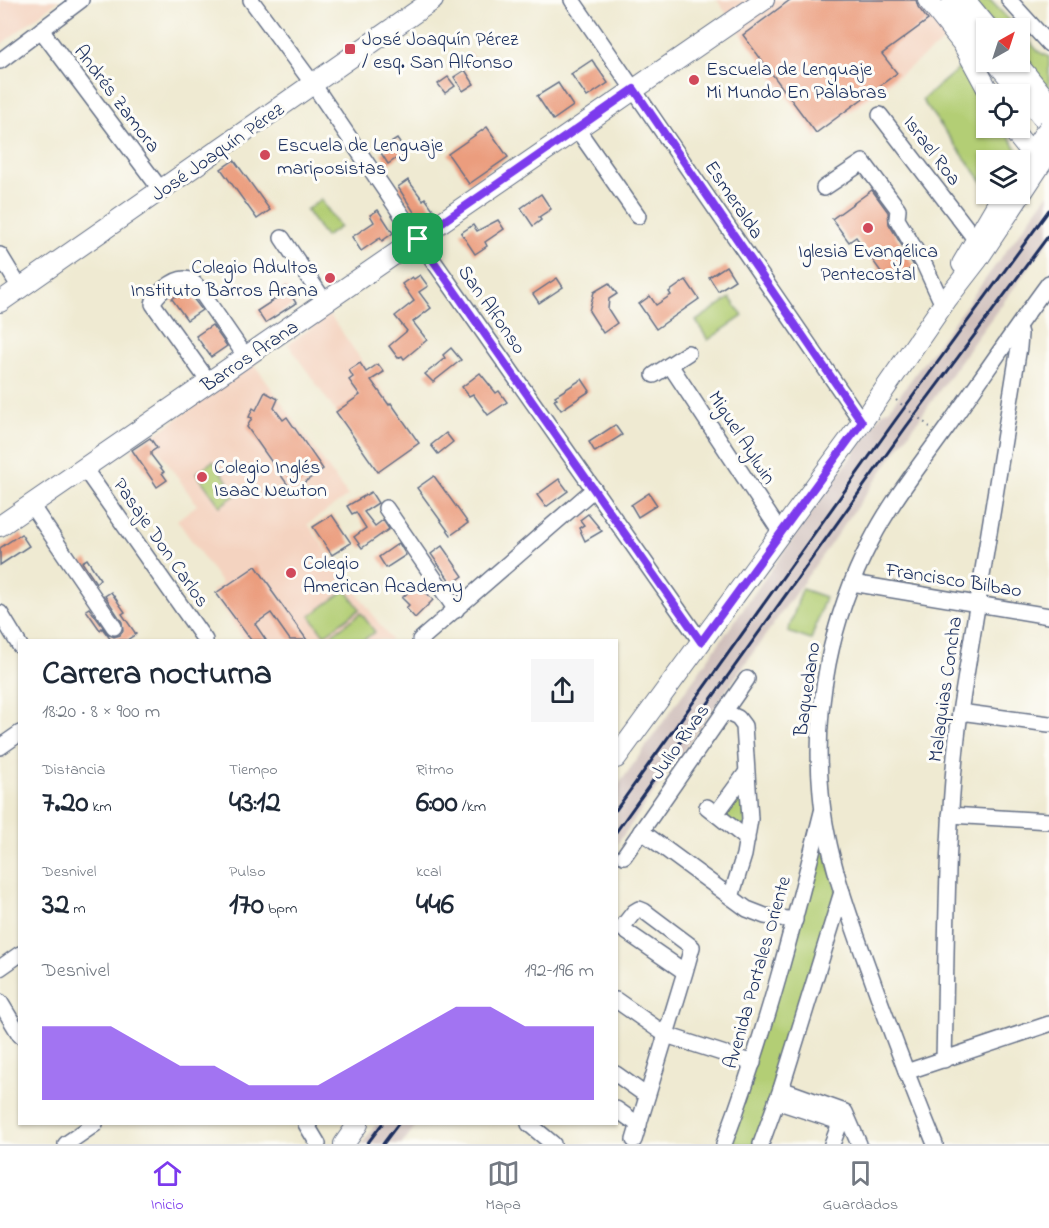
<!DOCTYPE html>
<html lang="es">
<head>
<meta charset="utf-8">
<style>
	body { margin:0; font-family:"Indie Flower",sans-serif; background:#f6f6f7; color:#1f2937; height:100vh; display:flex; flex-direction:column; font-size:22px; white-space:nowrap }
	* { box-sizing:border-box; margin:0 }
	p { font-size:20px; color:#747a83 }
	.icon { flex:none; width:33px; height:33px; fill:none; stroke:currentColor; stroke-width:2; stroke-linecap:round; stroke-linejoin:round }
	.map { position:relative; flex:1; overflow:hidden }
	.side { position:absolute; left:18px; top:639px; width:600px; height:486px; display:flex; flex-direction:column; background:#fff; border-radius:0px; box-shadow:0 2px 4px #0004 }
	.side>* { flex:none }
	.needle { width:39px; rotate:39deg }
	.buttons { position:absolute; left:976px; top:18px; display:grid; gap:12px }
	.buttons a { display:grid; place-items:center; width:54px; height:54px; border-radius:0px; background:#fff; box-shadow:0 2px 4px #0004; font-size:30px }
	.pin { position:absolute; display:grid; place-items:center; width:51px; height:51px; color:#fff; margin:-26px; border-radius:12px; box-shadow:0 3px 9px #0006 }
	.round { display:grid; place-items:center; flex:none; width:63px; height:63px; border-radius:0px; background:#f6f6f7 }
	.overview { display:flex; align-items:center; justify-content:space-between; height:102px; padding:0 24px }
	h1 { font-size:33px; font-weight:700; line-height:45px }
	.metrics { display:grid; grid-template-columns:repeat(3,1fr); gap:9px; height:102px; padding:6px 24px }
	.metrics div { display:grid; align-content:center }
	.metrics b { font-size:30px; font-weight:700 }
	.metrics small { font-size:16px; font-weight:400 }
	.metrics p { font-size:16px }
	.chart { height:168px; padding:12px 24px }
	.chart p { display:flex; justify-content:space-between }
	.chart svg { width:100%; height:108px; margin-top:6px; fill:#7c3aed; opacity:.7 }
	.dock { display:flex; justify-content:space-around; align-items:center; height:84px; border-top:2px solid #e0e1e3; background:#fff; font-size:16px; color:#747a83 }
	.dock a { display:grid; justify-items:center; gap:3px }
	.dock .current { color:#7c3aed }
	.map>svg:first-child { display:block }
</style>
</head>
<body>
<div class="map">
<svg width="1049" height="1144" viewBox="0 0 1049 1144">
	<rect width="100%" height="100%" fill="#fdfcf7"/>
	<filter id="ink" filterUnits="userSpaceOnUse"><feTurbulence type="fractalNoise" baseFrequency=".0167" numOctaves="2"/><feDisplacementMap in="SourceGraphic" scale="12" xChannelSelector="R" yChannelSelector="G"/><feConvolveMatrix kernelMatrix="1 2 1 2 8 2 1 2 1" color-interpolation-filters="sRGB"/></filter>
	<filter id="wash" filterUnits="userSpaceOnUse"><feTurbulence type="fractalNoise" baseFrequency=".008" numOctaves="4" result="noise"/><feDisplacementMap in="SourceGraphic" scale="24" xChannelSelector="R" yChannelSelector="G"/><feGaussianBlur stdDeviation="1.35" result="paint"/><feColorMatrix in="noise" values="0 0 0 0 0 0 0 0 0 0 0 0 0 0 0 0 0 1.4 0 .05"/><feComposite in="paint" operator="in"/></filter>
	<g filter="url(#wash)">
		<rect width="100%" height="100%" fill="#efead2"/>
		<g fill="#f4d3c0">
			<polygon points="0,0 59,0 0,45"/>
			<polygon points="717,0 921,0 951,36 816,138"/>
			<polygon points="330,315 419,443 378,472 288,344"/>
			<polygon points="254,364 348,496 308,524 391,640 245,640 211,592 222,584 177,520 197,505 150,438"/>
		</g>
		<g fill="#d0c0bc">
			<polygon points="1049,193 1049,241 976,339 617,844 617,787 883,412 890,408"/>
			<polygon points="376,1124 417,1124 402,1144 362,1144"/>
		</g>
		<g fill="#b3ce74" stroke="#677e69" stroke-width="1.5">
			<polygon points="972,0 990,0 1017,28 995,28"/>
			<polygon points="1020,32 1039,52 1049,57 1049,95 1020,59"/>
			<polygon points="965,63 987,99 987,128 1004,128 1018,151 1012,160 987,160 987,188 922,100"/>
			<polygon points="321,200 340,227 325,237 306,210"/>
			<polygon points="730,298 743,316 708,340 696,321"/>
			<polygon points="213,461 237,494 220,506 196,473"/>
			<polygon points="802,589 825,597 811,640 788,632"/>
			<polygon points="346,590 360,609 324,635 310,616"/>
			<polygon points="361,613 375,632 363,640 327,640 326,639"/>
			<polygon points="743,780 746,833 720,814"/>
			<polygon points="821,836 838,894 756,1144 726,1144"/>
		</g>
		<g id="blocks">
			<g fill="#eb9d7e">
				<polygon points="790,0 916,0 918,7 928,20 882,54 897,73 816,133 743,35"/>
				<polygon points="470,53 476,61 467,68 461,59"/>
				<polygon points="592,60 608,83 587,97 571,74"/>
				<polygon points="465,70 474,84 463,91 454,77"/>
				<polygon points="448,77 455,86 445,93 438,84"/>
				<polygon points="558,83 573,106 553,120 537,96"/>
				<polygon points="487,127 508,157 469,184 448,154"/>
				<polygon points="397,139 406,152 388,164 381,153 388,149 386,146"/>
				<polygon points="234,160 270,210 257,219 221,169"/>
				<polygon points="408,180 423,200 425,198 435,212 422,221 419,220 398,187"/>
				<polygon points="872,190 888,212 889,224 914,266 889,283 856,237 849,242 832,219"/>
				<polygon points="541,194 551,209 539,217 541,220 533,226 521,208"/>
				<polygon points="378,210 393,233 382,241 380,238 361,251 352,237 374,222 370,215"/>
				<polygon points="498,220 504,229 485,242 487,246 475,254 461,233 473,225 477,231"/>
				<polygon points="726,266 735,280 718,291 709,277"/>
				<polygon points="420,275 428,286 419,292 431,308 413,322 427,340 404,359 402,356 398,358 389,346 407,331 395,316 414,301 402,284 412,277 414,279"/>
				<polygon points="557,278 563,287 539,303 533,294"/>
				<polygon points="686,280 699,299 656,329 639,304 650,296 656,305 671,295 669,292"/>
				<polygon points="609,283 617,294 609,299 608,309 617,323 603,333 589,311 594,292"/>
				<polygon points="286,287 296,303 265,323 257,311 277,298 275,294"/>
				<polygon points="186,289 202,310 187,320 172,299"/>
				<polygon points="212,325 227,346 211,357 196,336"/>
				<polygon points="451,348 461,360 433,382 425,374 445,358 443,355"/>
				<polygon points="360,363 366,372 378,364 384,372 371,380 389,405 391,403 419,443 378,472 336,412 360,395 349,380 353,377 349,370"/>
				<polygon points="480,373 496,393 499,391 507,402 488,415 473,394 469,396 462,387"/>
				<polygon points="582,379 590,391 561,410 554,400 557,399 555,396"/>
				<polygon points="265,392 278,399 274,408 283,420 287,417 323,469 292,491 247,427 252,418 249,417 253,408 256,410"/>
				<polygon points="615,425 622,435 595,452 589,442"/>
				<polygon points="446,433 453,442 438,454 431,445"/>
				<polygon points="150,438 157,448 151,452 151,455 164,472 162,473 167,480 157,487 132,450"/>
				<polygon points="434,476 468,523 451,535 417,488"/>
				<polygon points="559,479 568,491 546,507 537,495"/>
				<polygon points="371,492 378,503 364,512 375,526 383,520 389,529 362,548 354,537 366,528 356,512 352,514 347,506"/>
				<polygon points="649,493 657,505 638,517 631,505"/>
				<polygon points="588,514 602,531 585,541 579,528 584,525 580,520"/>
				<polygon points="332,515 351,543 332,555 313,527"/>
				<polygon points="21,534 29,546 0,565 0,548"/>
				<polygon points="399,543 406,555 386,568 379,557"/>
				<polygon points="442,546 463,576 452,584 431,554"/>
				<polygon points="87,559 100,579 96,583 82,562"/>
				<polygon points="256,566 272,589 271,590 307,640 290,640 271,613 255,624 266,640 251,640 216,593"/>
				<polygon points="415,586 419,590 421,587 433,600 415,618 406,608 409,605 402,598"/>
				<polygon points="111,592 125,612 122,614 136,634 127,640 111,640 102,628 100,630 86,610 89,608 109,635 114,637 120,635 123,631 122,622 105,596"/>
			</g>
		</g>
	</g>
	<g filter="url(#ink)">
		<use href="#blocks" fill-opacity="0" stroke="#657087" stroke-width="1.5"/>
		<g fill="none" stroke-linecap="round" stroke-linejoin="round">
			<defs>
				<g id="minor">
					<polyline points="251,0 313,84 418,239 701,642"/>
					<polyline points="572,0 862,422"/>
					<polyline points="1009,0 1049,44"/>
					<polyline points="41,30 161,190"/>
					<polyline points="0,61 81,0"/>
					<polyline points="880,115 975,239"/>
					<polyline points="577,129 638,216"/>
					<polyline points="824,188 863,162 898,209 897,219 925,266 943,305"/>
					<polyline points="282,238 325,302"/>
					<polyline points="0,255 20,288"/>
					<polyline points="670,365 781,533"/>
					<polyline points="654,375 688,353"/>
					<path d="M209 382 153 304C154 295 174 279 184 279 190 279 193 282 197 286L246 357"/>
					<polyline points="84,468 205,640"/>
					<polyline points="31,505 114,627"/>
					<polyline points="386,508 456,610"/>
					<polyline points="852,583 1049,616"/>
					<polyline points="0,613 20,646"/>
					<polyline points="420,640 594,489"/>
					<polyline points="725,712 738,718 744,726 750,819 744,855 731,897"/>
					<polyline points="960,712 1049,724"/>
					<polyline points="0,747 20,733"/>
					<polyline points="707,807 747,839"/>
					<polyline points="716,814 746,773"/>
					<polyline points="950,815 1049,821"/>
					<polyline points="641,831 747,909 765,916 795,920"/>
					<polyline points="624,856 747,679"/>
					<polyline points="0,968 20,954"/>
					<polyline points="616,1000 666,1035 753,1063"/>
					<polyline points="0,1002 20,1035"/>
					<path d="M944 1060C947 944 945 827 960 712L1019 347 1020 334 1018 327"/>
					<polyline points="906,1072 1049,1024"/>
					<polyline points="616,1074 647,1096"/>
					<polyline points="781,1089 845,1112 859,1144"/>
					<polyline points="776,1101 840,1122"/>
					<polyline points="616,1109 639,1125"/>
					<polyline points="306,1124 318,1144"/>
					<polyline points="529,1124 553,1144"/>
					<polyline points="634,1140 685,972 692,947 644,911 639,909 634,912 623,926 624,930 685,972"/>
					<polyline points="66,1144 95,1124"/>
					<path d="M724 1144C765 1035 794 924 822 812"/>
					<polyline points="761,1144 781,1089 842,892"/>
					<polyline points="832,1144 844,1113"/>
					<path d="M935 1144C912 1088 891 1032 871 976 850 918 826 854 821 793 813 708 831 617 871 541 892 500 921 464 948 426 981 379 1014 330 1049 283"/>
				</g>
				<g id="major">
					<polyline points="928,0 963,44 990,94"/>
					<polyline points="965,0 988,28"/>
					<polyline points="950,7 987,50"/>
					<polyline points="996,62 1049,125"/>
					<polyline points="1016,62 1049,103"/>
					<polyline points="1011,128 1031,153"/>
					<polyline points="1020,169 1042,137"/>
					<polyline points="962,264 1003,194"/>
					<polyline points="0,302 433,0"/>
					<polyline points="0,526 764,0"/>
					<polyline points="616,758 862,422 947,299 978,259 1049,152"/>
					<polyline points="344,1144 358,1124"/>
				</g>
			</defs>
			<use href="#minor" stroke="#657087" stroke-width="18"/>
			<use href="#major" stroke="#657087" stroke-width="22"/>
			<use href="#minor" stroke="#fff" stroke-width="15"/>
			<use href="#major" stroke="#fff" stroke-width="20"/>
			<g stroke="#1b2f5e" stroke-width="3">
				<polyline points="616,810 894,422 1049,210"/>
				<polyline points="616,832 906,427 1049,235"/>
				<polyline points="367,1144 382,1124"/>
				<polyline points="383,1144 398,1124"/>
			</g>
			<defs>
				<polyline id="major-bridge" points="1042,137 1049,128"/>
			</defs>
			<use href="#major-bridge" stroke="#657087" stroke-width="22" stroke-linecap="butt"/>
			<polyline stroke="#657087" stroke-width="2" stroke-dasharray="1.5 4.5" stroke-linecap="butt" points="896,400 930,427"/>
			<use href="#major-bridge" stroke="#fff" stroke-width="20"/>
		</g>
	</g>
	<g fill="none" stroke-linecap="round" stroke-linejoin="round" filter="url(#ink)">
		<defs>
			<polygon id="route" points="634,89 862,422 701,642 418,239"/>
		</defs>
		<use href="#route" stroke="#fff" stroke-width="12"/>
		<use href="#route" stroke="#7c3aed" stroke-width="8"/>
	</g>
	<g fill="#d1495b" stroke="#fdfcf7" stroke-width="2">
		<rect x="344" y="43" width="12" height="12" rx="3"/>
		<circle cx="694" cy="80" r="6"/>
		<circle cx="265" cy="155" r="6"/>
		<circle cx="868" cy="228" r="6"/>
		<circle cx="330" cy="278" r="6"/>
		<circle cx="202" cy="477" r="6"/>
		<circle cx="291" cy="573" r="6"/>
	</g>
	<g text-anchor="middle" stroke-width="6" stroke-linejoin="round" paint-order="stroke">
		<g font-size="20" fill="#1b2f5e" stroke="#fdfcf7" text-anchor="start">
			<text x="362" y="45">José Joaquín Pérez<tspan x="362" dy="23">/ esq. San Alfonso</tspan></text>
			<text x="706" y="75">Escuela de Lenguaje<tspan x="706" dy="23">Mi Mundo En Palabras</tspan></text>
			<text x="277" y="151">Escuela de Lenguaje<tspan x="277" dy="23">mariposistas</tspan></text>
			<text x="868" y="257" text-anchor="middle">Iglesia Evangélica<tspan x="868" dy="23">Pentecostal</tspan></text>
			<text x="318" y="273" text-anchor="end">Colegio Adultos<tspan x="318" dy="23">Instituto Barros Arana</tspan></text>
			<text x="214" y="473">Colegio Inglés<tspan x="214" dy="23">Isaac Newton</tspan></text>
			<text x="303" y="569">Colegio<tspan x="303" dy="23">American Academy</tspan></text>
		</g>
		<g font-size="20" fill="#1b2f5e" stroke="#fdfcf7">
			<text transform="translate(118 98) rotate(53)" y="7">Andrés Zamora</text>
			<text transform="translate(933 150) rotate(53)" y="7">Israel Roa</text>
			<text transform="translate(217 151) rotate(-35)" y="7">José Joaquín Pérez</text>
			<text transform="translate(735 199) rotate(56)" y="7">Esmeralda</text>
			<text transform="translate(493 309) rotate(55)" y="7">San Alfonso</text>
			<text transform="translate(249 355) rotate(-34)" y="7">Barros Arana</text>
			<text transform="translate(743 437) rotate(57)" y="7">Miguel Aylwin</text>
			<text transform="translate(162 542) rotate(55)" y="7">Pasaje Don Carlos</text>
			<text transform="translate(954 579) rotate(9)" y="7">Francisco Bilbao</text>
			<text transform="translate(806 689) rotate(-82)" y="7">Baquedano</text>
			<text transform="translate(944 689) rotate(-82)" y="7">Malaquias Concha</text>
			<text transform="translate(679 741) rotate(-55)" y="7">Julio Rivas</text>
			<text transform="translate(756 972) rotate(-74)" y="7">Avenida Portales Oriente</text>
		</g>
	</g>
</svg>
<div class="buttons">
<a><svg class="needle" viewBox="-14 -14 28 28"><path d="M0-13l5 13h-10z" fill="#e53935"/><path d="M0 13l5-13h-10z" fill="#747a83"/></svg></a>
<a><svg class="icon" aria-label="locate" viewBox="0 0 24 24"><circle cx="12" cy="12" r="6"/><path d="M12 2v4M12 18v4M2 12h4M18 12h4"/></svg></a>
<a><svg class="icon" aria-label="layers" viewBox="0 0 24 24"><path d="M12 4l9 5-9 5-9-5zM3 14l9 5 9-5"/></svg></a>
</div>
<div class="pin" style="left:418px;top:239px;background:#1e9e55"><svg class="icon" aria-label="arrive" viewBox="0 0 24 24"><path d="M6 21V4h12l-3 4 3 4H6"/></svg></div>
<section class="side">
<div class="overview"><div><h1>Carrera nocturna</h1><p>18:20 · 8 × 900 m</p></div><a class="round"><svg class="icon" aria-label="share" viewBox="0 0 24 24"><path d="M12 15V3M7 8l5-5 5 5M5 13v7h14v-7"/></svg></a></div>
<div class="metrics">
<div><p>Distancia</p><b>7.20<small> km</small></b></div>
<div><p>Tiempo</p><b>43:12</b></div>
<div><p>Ritmo</p><b>6:00<small> /km</small></b></div>
</div>
<div class="metrics">
<div><p>Desnivel</p><b>32<small> m</small></b></div>
<div><p>Pulso</p><b>170<small> bpm</small></b></div>
<div><p>kcal</p><b>446</b></div>
</div>
<div class="chart"><p><span>Desnivel</span>192–196 m</p>
<svg viewBox="0 0 160 44" preserveAspectRatio="none"><path d="M0 44V14L10 14L20 14L30 22L40 30L50 30L60 38L70 38L80 38L90 30L100 22L110 14L120 6L130 6L140 14L150 14L160 14V44z"/></svg>
</div>
</section>
</div>
<nav class="dock">
<a class="current"><svg class="icon" aria-label="home" viewBox="0 0 24 24"><path d="M3 11l9-7 9 7M6 9v11h12V9"/></svg>Inicio</a>
<a><svg class="icon" aria-label="map" viewBox="0 0 24 24"><path d="M3 6l6-2 6 2 6-2v14l-6 2-6-2-6 2zM9 4v14M15 6v14"/></svg>Mapa</a>
<a><svg class="icon" aria-label="saved" viewBox="0 0 24 24"><path d="M7 4h10v16l-5-4-5 4z"/></svg>Guardados</a>
</nav>
</body>
</html>
